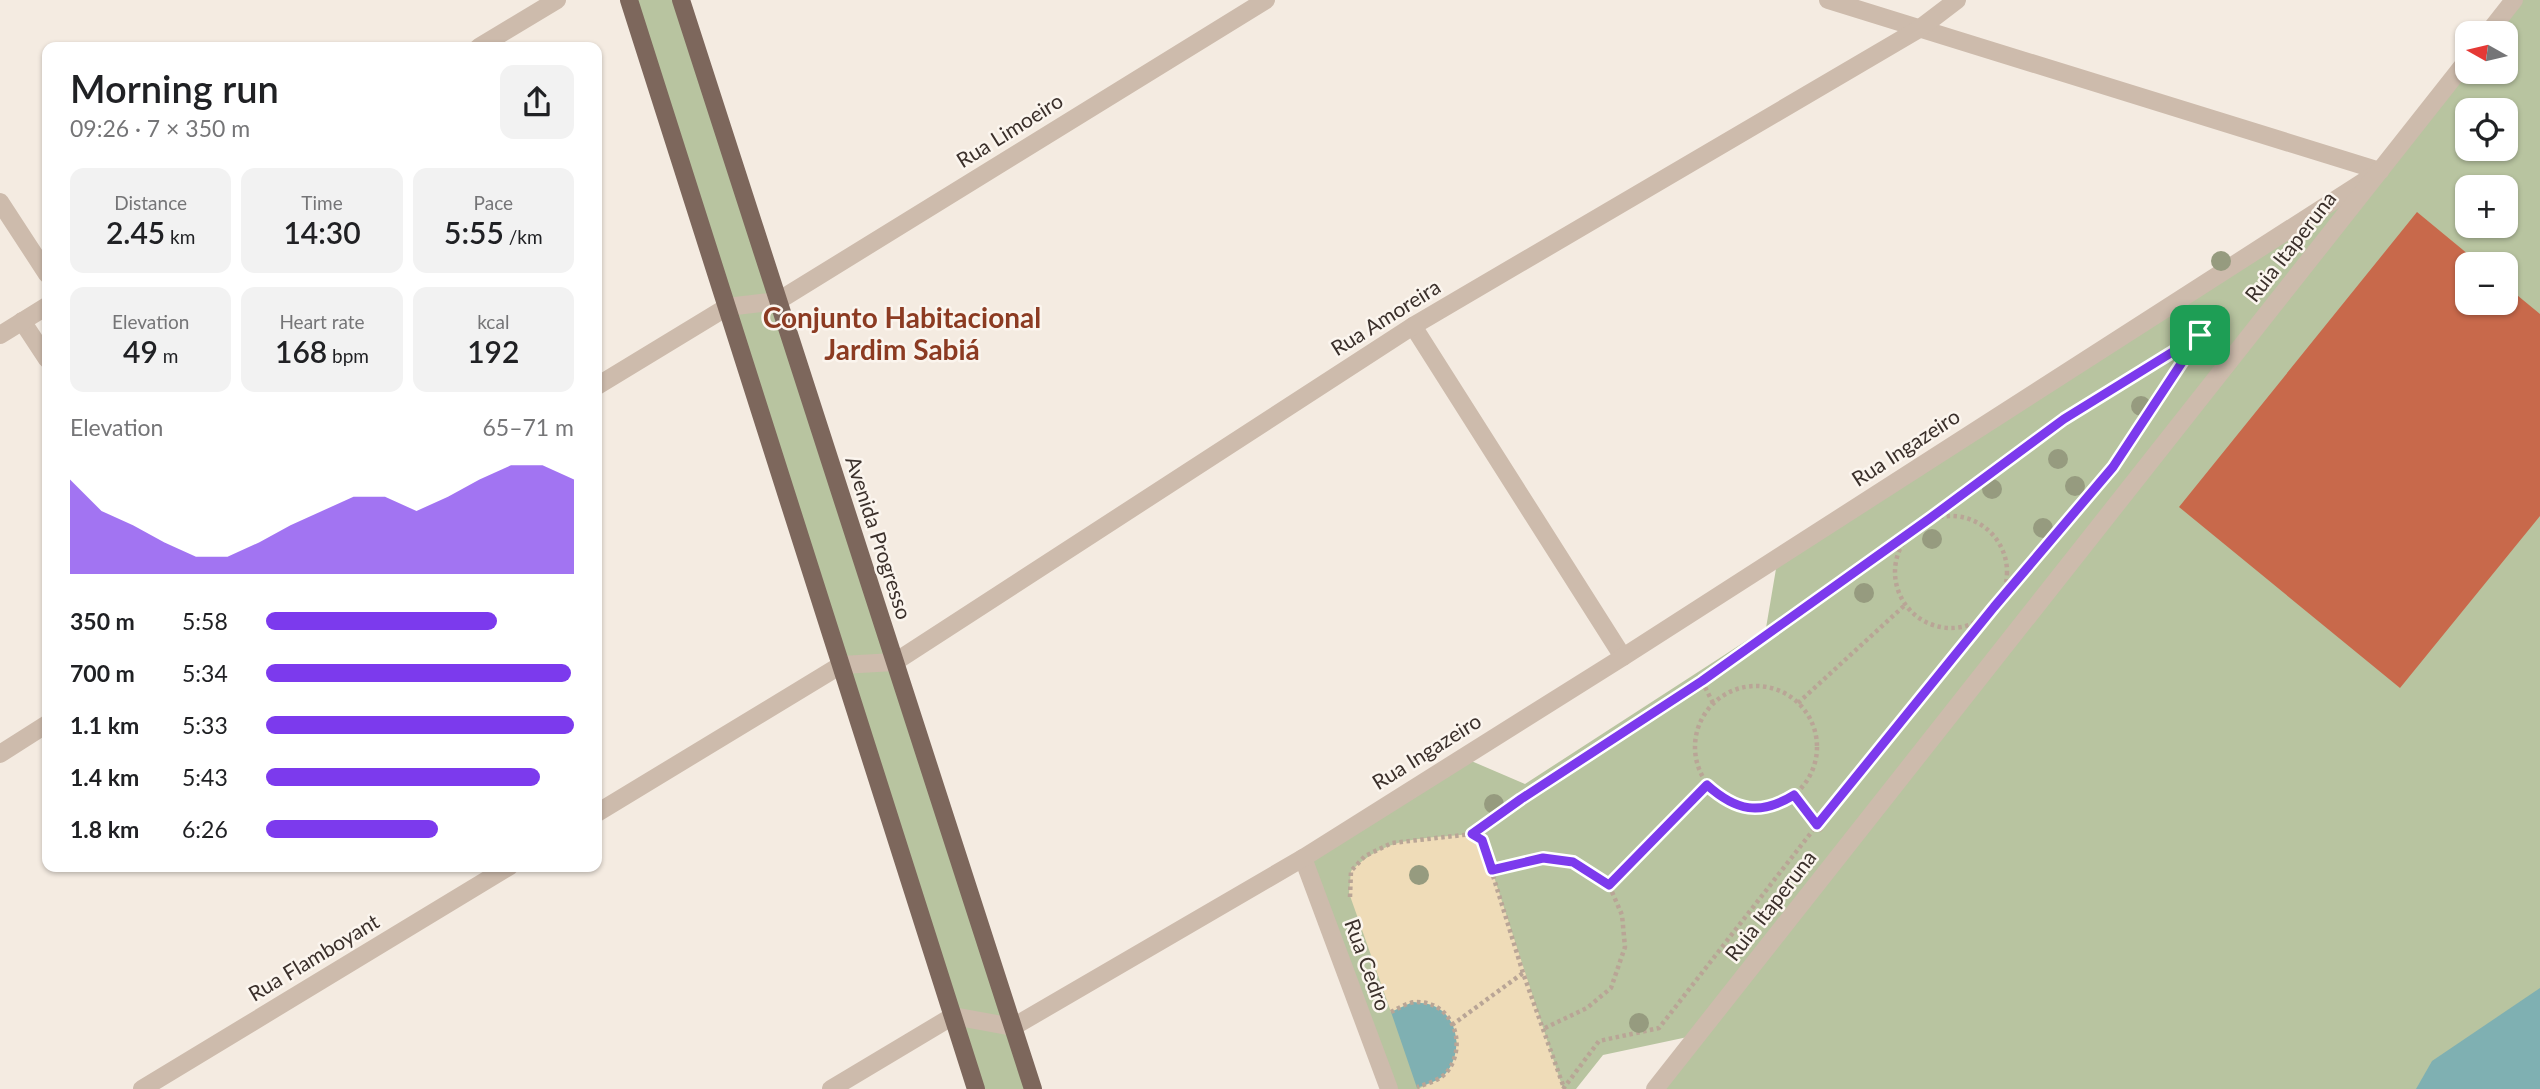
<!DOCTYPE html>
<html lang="en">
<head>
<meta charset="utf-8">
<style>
	body { margin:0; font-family:Lato,sans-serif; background:#f2f2f2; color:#202124; height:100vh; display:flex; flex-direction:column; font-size:26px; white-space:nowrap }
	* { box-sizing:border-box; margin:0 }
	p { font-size:23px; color:#757577 }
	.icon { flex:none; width:38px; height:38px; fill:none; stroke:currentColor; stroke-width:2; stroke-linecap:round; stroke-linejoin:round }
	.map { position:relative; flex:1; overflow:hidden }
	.side { position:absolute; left:42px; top:42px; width:560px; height:830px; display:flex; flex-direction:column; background:#fff; border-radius:14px; box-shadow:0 2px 5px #0004 }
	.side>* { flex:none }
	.needle { width:46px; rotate:278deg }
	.tools { position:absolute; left:2455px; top:21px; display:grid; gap:14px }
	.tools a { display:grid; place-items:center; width:63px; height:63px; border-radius:14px; background:#fff; box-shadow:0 2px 5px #0004; font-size:35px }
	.pin { position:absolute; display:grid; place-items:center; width:60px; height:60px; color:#fff; margin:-30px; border-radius:14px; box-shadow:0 4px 10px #0006 }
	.round { display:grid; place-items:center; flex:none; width:74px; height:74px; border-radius:14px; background:#f2f2f2 }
	.summary { display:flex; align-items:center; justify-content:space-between; height:119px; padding:0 28px }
	h1 { font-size:38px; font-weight:600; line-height:52px }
	.metrics { display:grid; grid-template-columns:repeat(3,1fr); gap:10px; height:119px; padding:7px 28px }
	.metrics div { display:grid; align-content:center; border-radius:14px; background:#f2f2f2; text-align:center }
	.metrics b { font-size:30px; font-weight:600 }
	.metrics small { font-size:19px; font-weight:400 }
	.metrics p { font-size:19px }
	.chart { height:196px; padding:14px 28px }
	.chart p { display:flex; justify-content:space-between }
	.chart svg { width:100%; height:126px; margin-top:7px; fill:#7c3aed; opacity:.7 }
	ul { padding:0 28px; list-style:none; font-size:23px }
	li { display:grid; grid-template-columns:112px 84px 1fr; align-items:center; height:52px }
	li i { height:18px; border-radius:9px; background:#7c3aed }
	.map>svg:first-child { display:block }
</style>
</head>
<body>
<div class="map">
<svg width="2540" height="1089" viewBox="0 0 2540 1089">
	<rect width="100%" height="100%" fill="#f4ebe1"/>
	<g fill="#b8c4a0" fill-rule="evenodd">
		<polygon points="629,0 681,0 1033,1089 976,1089"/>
		<path d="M2514 0H2540V1089H1655L1697 1035 1603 1055 1576 1089H1389L1303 858 1462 757 1525 784 1766 628 1778 557 2380 171 2468 72H2506V33H2488ZM2468 110H2506V149H2468ZM2468 187H2506V226H2468ZM2468 264H2506V303H2468Z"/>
	</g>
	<path fill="#efdcb8" d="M1472 834 1482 840 1563 1089H1418L1438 1079 1457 1043 1452 1025 1413 1002 1391 1012 1349 893 1351 871C1387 835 1424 839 1472 834Z"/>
	<g fill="#7fb0b2">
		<polygon points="2540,988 2540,1089 2416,1089 2432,1061"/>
		<path d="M1413 1002C1420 1003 1428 1003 1434 1006 1459 1017 1463 1053 1446 1073 1440 1081 1426 1084 1417 1088L1391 1012Z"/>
	</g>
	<polygon fill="#c8694b" points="2417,212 2480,264 2468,264 2468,303 2506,303 2506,286 2540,314 2540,516 2400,688 2179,507"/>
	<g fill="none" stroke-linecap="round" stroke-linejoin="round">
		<g stroke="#b9a596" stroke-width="4.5" stroke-dasharray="3.5 3.5" stroke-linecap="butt">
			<circle cx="1951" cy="572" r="56"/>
			<polyline points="1702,681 1713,703"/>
			<circle cx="1756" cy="747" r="61"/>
			<polyline points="1798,703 1905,605"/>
			<polyline points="1794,795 1823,833"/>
			<polyline points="1472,834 1482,840 1523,973 1564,1088"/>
			<polyline points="1492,870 1543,858 1573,862 1609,885 1622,915 1625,947 1611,988 1587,1008 1545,1028"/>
			<polyline points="1609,885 1707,785"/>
			<polyline points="1350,897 1351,871 1365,856 1392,843 1472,834 1521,799 1702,681 1929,519 2064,419 2200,335 2149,414"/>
			<path d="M1391 1012C1399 1008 1408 1002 1417 1002 1453 1002 1468 1045 1447 1072 1440 1080 1427 1084 1417 1087"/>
			<polyline points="1452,1025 1523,973"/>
			<polyline points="1563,1089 1599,1041 1659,1028 1817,825 2013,585"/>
		</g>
		<g stroke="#cdbbac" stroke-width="18">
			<polyline points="1828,0 2380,171"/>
			<polyline points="2488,33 2514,0"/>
			<polyline points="479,47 557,0"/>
			<polyline points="0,202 47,274"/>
			<polyline points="22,321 47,359"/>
			<polyline points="1413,326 1623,657"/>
			<polyline points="0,335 47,306"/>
			<polyline points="597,386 727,307 778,301 1266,0"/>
			<polyline points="0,754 47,724"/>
			<polyline points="597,813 841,665 895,662 1413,326 1919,29 1957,0"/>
			<polyline points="1303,858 1389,1089"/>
			<polyline points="142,1089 510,866"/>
			<polyline points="831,1089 953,1016 1013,1027 1303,858 1623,657 2380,171"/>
			<polyline points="1655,1089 2468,59"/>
		</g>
		<g stroke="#7d675c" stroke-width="18">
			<polyline points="629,0 976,1089"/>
			<polyline points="681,0 1033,1089"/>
		</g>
	</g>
	<g fill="#969b7f">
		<circle cx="2221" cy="261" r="10"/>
		<circle cx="2141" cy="406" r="10"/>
		<circle cx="2058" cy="459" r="10"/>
		<circle cx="2075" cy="486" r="10"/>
		<circle cx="1992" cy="489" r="10"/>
		<circle cx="2043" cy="528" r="10"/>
		<circle cx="1932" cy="539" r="10"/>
		<circle cx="1864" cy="593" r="10"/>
		<circle cx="1494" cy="804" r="10"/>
		<circle cx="1419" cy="875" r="10"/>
		<circle cx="1639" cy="1023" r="10"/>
	</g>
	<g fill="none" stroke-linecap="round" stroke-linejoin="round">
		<defs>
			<path id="route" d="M2200 335 2113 467 1994 607 1817 825 1794 795C1760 816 1736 811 1707 785L1609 885 1573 862 1543 858 1492 870 1482 840 1472 834 1521 799 1702 681 1929 519 2064 419Z"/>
		</defs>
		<use href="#route" stroke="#fff" stroke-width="14"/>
		<use href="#route" stroke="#7c3aed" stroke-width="9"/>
	</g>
	<g text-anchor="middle" stroke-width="5" stroke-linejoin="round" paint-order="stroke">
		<g font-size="21" fill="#3b302b" stroke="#fbf5ee">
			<text transform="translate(1010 131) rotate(-32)" y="7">Rua Limoeiro</text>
			<text transform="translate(2291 247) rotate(-52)" y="7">Ruia Itaperuna</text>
			<text transform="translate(1386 318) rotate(-32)" y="7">Rua Amoreira</text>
			<text transform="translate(1906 448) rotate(-33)" y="7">Rua Ingazeiro</text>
			<text transform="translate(878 538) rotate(72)" y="7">Avenida Progresso</text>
			<text transform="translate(1427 752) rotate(-32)" y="7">Rua Ingazeiro</text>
			<text transform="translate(1771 906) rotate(-52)" y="7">Ruia Itaperuna</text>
			<text transform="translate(314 958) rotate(-31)" y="7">Rua Flamboyant</text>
			<text transform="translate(1367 965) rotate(70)" y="7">Rua Cedro</text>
		</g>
		<g font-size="28" font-weight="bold" fill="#8c3b22" stroke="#fbf5ee">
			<text x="902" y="328">Conjunto Habitacional<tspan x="902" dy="32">Jardim Sabiá</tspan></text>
		</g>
	</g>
</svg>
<div class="tools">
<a><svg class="needle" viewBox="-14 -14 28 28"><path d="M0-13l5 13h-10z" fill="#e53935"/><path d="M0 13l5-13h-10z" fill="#757577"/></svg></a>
<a><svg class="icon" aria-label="locate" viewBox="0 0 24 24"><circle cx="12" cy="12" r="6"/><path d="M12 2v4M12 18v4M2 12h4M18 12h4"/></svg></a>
<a>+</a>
<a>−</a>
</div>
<div class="pin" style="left:2200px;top:335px;background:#1e9e55"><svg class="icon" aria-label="arrive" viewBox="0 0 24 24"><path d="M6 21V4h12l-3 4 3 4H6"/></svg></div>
<section class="side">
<div class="summary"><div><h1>Morning run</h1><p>09:26 · 7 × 350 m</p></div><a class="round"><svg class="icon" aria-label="share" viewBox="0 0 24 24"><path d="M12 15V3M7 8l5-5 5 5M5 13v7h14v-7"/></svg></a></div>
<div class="metrics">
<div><p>Distance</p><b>2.45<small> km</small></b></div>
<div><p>Time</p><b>14:30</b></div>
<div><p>Pace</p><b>5:55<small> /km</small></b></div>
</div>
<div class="metrics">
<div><p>Elevation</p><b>49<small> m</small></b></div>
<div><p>Heart rate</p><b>168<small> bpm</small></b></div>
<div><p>kcal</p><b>192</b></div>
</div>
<div class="chart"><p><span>Elevation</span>65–71 m</p>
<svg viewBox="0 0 160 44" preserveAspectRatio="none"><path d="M0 44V11L10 22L20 27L30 33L40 38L50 38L60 33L70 27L80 22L90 17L100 17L110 22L120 17L130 11L140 6L150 6L160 11V44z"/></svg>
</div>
<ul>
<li><b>350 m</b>5:58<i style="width:75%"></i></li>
<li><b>700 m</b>5:34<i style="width:99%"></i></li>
<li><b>1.1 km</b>5:33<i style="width:100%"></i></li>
<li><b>1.4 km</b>5:43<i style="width:89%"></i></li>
<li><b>1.8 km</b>6:26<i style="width:56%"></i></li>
</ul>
</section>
</div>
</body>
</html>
